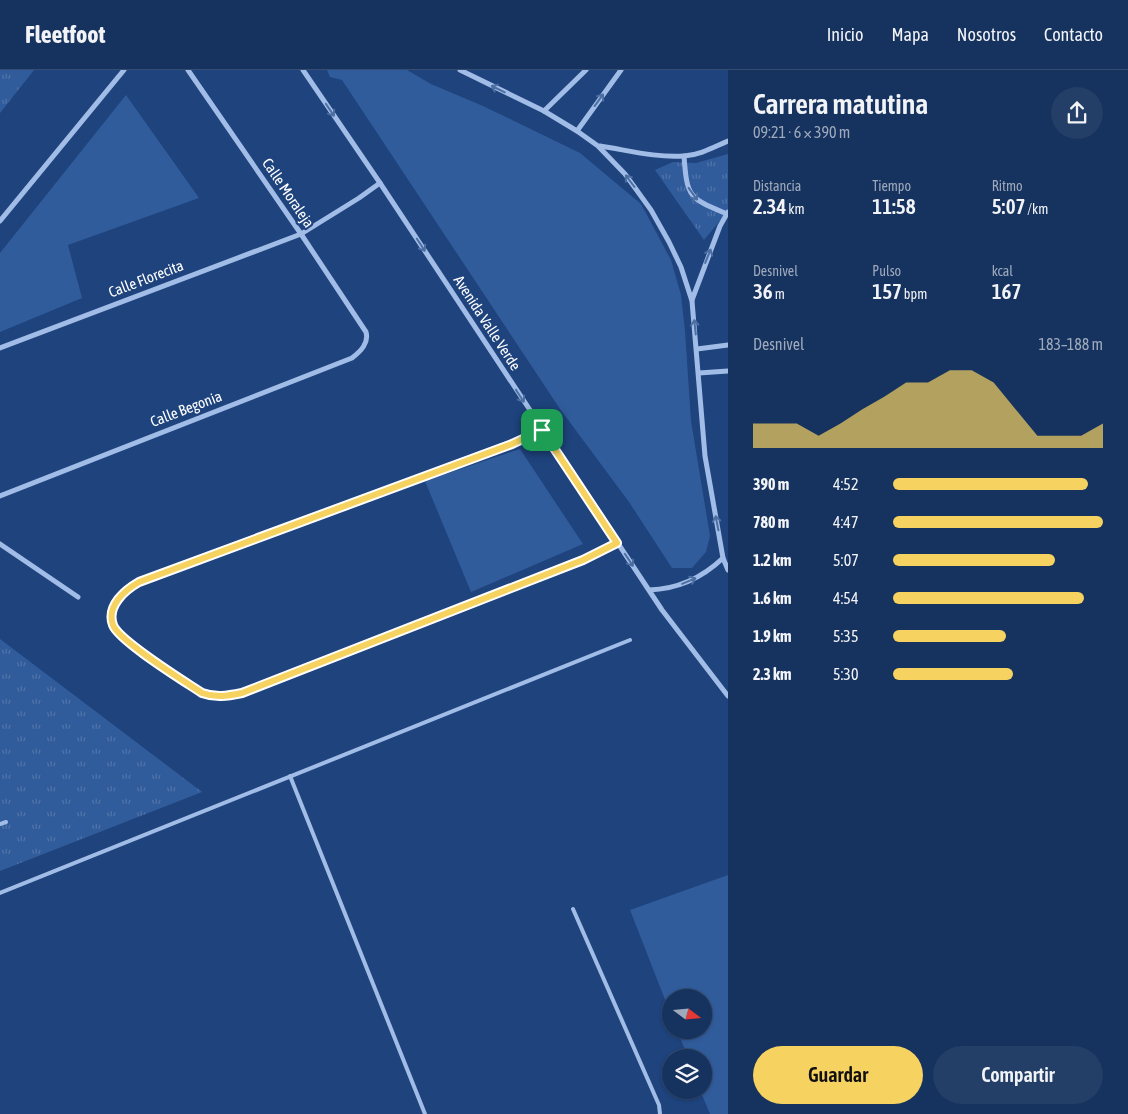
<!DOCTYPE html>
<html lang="es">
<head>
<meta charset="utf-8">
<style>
	body { margin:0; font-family:"Asap Condensed",sans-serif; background:#233e67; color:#f1f3f6; height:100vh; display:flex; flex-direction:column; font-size:19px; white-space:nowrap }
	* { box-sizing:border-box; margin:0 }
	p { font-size:16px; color:#9eaabc }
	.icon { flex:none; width:28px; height:28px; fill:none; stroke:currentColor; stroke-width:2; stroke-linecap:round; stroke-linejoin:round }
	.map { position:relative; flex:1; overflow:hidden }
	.sheet { display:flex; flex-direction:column; background:#16325e; width:400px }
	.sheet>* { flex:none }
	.needle { width:32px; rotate:106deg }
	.controls { position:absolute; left:662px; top:919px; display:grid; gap:10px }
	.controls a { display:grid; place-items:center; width:50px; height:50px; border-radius:50%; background:#16325e; box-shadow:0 1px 4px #0004,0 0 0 1px #354d73; font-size:25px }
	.pin { position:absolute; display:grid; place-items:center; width:42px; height:42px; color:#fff; margin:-21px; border-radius:10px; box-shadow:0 2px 8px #0006 }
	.round { display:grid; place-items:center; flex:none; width:52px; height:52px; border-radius:26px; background:#233e67 }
	.head { display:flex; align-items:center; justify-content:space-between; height:85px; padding:0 25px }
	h1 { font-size:28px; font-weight:600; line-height:38px }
	.figures { display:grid; grid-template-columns:repeat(3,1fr); gap:8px; height:85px; padding:5px 25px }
	.figures div { display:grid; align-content:center }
	.figures b { font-size:21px; font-weight:600 }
	.figures small { font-size:14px; font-weight:400 }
	.figures p { font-size:14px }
	.chart { height:140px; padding:10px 25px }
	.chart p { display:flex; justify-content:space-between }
	.chart svg { width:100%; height:90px; margin-top:5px; fill:#f6d260; opacity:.7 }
	.primary-button { display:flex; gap:10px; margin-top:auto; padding:10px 25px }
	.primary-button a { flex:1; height:58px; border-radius:30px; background:#f6d260; color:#111; font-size:20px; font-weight:600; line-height:58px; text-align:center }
	.primary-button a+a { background:#233e67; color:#f1f3f6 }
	ul { padding:0 25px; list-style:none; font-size:16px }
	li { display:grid; grid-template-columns:80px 60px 1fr; align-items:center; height:38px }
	li i { height:12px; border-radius:6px; background:#f6d260 }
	header { display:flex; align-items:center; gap:30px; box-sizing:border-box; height:70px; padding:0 25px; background:#16325e; border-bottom:1px solid #354d73 }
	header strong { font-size:24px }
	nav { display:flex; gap:28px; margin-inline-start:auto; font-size:18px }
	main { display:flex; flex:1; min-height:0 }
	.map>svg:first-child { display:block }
</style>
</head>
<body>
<header>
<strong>Fleetfoot</strong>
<nav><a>Inicio</a><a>Mapa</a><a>Nosotros</a><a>Contacto</a></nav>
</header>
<main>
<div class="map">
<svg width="728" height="1044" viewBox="0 0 728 1044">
	<defs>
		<pattern id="grass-tufts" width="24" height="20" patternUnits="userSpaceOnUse" patternTransform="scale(1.25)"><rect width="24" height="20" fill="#315c9b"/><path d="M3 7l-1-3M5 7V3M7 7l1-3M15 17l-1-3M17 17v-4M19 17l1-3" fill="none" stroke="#5074aa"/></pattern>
	</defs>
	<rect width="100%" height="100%" fill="#1e437d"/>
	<g fill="url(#grass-tufts)">
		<polygon points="0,0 34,0 0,43"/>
		<polygon points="728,84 728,141 704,170 655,100 673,92 696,93"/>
		<polygon points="0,569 202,722 0,801"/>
	</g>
	<g fill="#315c9b">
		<polygon points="327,0 407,0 431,14 483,36 580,83 641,134 671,190 681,225 685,261 691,351 710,466 706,482 692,498 672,498 629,432 560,339 342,10 330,7"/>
		<polygon points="126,25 199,128 68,175 82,228 0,262 0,183"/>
		<polygon points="520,379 583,474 471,522 425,411"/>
		<polygon points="728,805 728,1044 710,1044 700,1020 704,1020 704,988 688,987 677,960 704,960 704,928 671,928 671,945 630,840"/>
	</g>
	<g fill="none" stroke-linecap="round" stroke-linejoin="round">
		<g stroke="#a1bde7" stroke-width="4">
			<polyline points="290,706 425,1044"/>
			<polyline points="0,754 6,752"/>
			<polyline points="0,823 630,570"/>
			<polyline points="573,839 659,1035 660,1044"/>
		</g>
		<g stroke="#a1bde7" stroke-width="5">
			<polyline points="303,0 380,113 662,540 728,626"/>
			<polyline points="460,0 544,41 577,61 598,76 625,104 651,140 669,172 681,197 692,231 705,386 723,488 728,500"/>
			<polyline points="544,41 586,0"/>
			<polyline points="577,61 621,0"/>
			<path d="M600 76C627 80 656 88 684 86 700 85 714 77 728 71"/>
			<path d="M684 86C687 128 689 128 727 144"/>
			<polyline points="0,151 124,0"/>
			<polyline points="692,230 720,156 728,142"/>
			<polyline points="0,278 301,164 359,128 380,113"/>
			<polyline points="697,279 728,275"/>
			<polyline points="699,303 728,301"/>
			<path d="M542 360 513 374 139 512C125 520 106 536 113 555 119 571 185 611 202 623 217 628 227 626 242 623L583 490 617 473"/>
			<path d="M0 426 352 288C361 281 369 273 366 262L301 164 188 0"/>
			<polyline points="0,474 78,527"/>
			<path d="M649 520C679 519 702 508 723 488"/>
		</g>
	</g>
	<defs><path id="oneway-shaft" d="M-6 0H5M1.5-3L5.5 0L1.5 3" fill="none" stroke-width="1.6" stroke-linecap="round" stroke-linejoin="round" transform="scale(1.25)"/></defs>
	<g stroke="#4c6ea2">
		<use href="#oneway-shaft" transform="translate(498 19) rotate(-154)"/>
		<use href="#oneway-shaft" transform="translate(599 30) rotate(-54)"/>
		<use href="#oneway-shaft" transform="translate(330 40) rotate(56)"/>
		<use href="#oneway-shaft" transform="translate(630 111) rotate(-127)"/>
		<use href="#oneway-shaft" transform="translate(693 124) rotate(54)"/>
		<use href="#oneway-shaft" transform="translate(421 175) rotate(57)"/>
		<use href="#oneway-shaft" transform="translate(708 186) rotate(-68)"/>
		<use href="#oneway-shaft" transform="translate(695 257) rotate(-96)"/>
		<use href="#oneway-shaft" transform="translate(520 326) rotate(57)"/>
		<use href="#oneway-shaft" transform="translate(717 453) rotate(-101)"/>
		<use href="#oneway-shaft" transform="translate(629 490) rotate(56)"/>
		<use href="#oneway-shaft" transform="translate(689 511) rotate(-23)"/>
	</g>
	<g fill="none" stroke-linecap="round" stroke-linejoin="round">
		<defs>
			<path id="route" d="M542 360 617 473 583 490 242 623C227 626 216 628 202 623 184 611 119 571 113 555 106 536 125 520 139 512L512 374Z"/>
		</defs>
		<use href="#route" stroke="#fff" stroke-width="10"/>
		<use href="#route" stroke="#f6d260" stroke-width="6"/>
	</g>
	<g text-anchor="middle" stroke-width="4.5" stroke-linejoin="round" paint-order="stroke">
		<g font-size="15" fill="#fff" stroke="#1e437d">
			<text transform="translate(288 123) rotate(56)" y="5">Calle Moraleja</text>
			<text transform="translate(146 209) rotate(-21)" y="5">Calle Florecita</text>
			<text transform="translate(487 253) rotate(57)" y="5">Avenida Valle Verde</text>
			<text transform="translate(186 339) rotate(-21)" y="5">Calle Begonia</text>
		</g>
	</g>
</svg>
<div class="controls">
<a><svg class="needle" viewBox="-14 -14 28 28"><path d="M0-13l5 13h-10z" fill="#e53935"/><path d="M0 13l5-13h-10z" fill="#9eaabc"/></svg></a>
<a><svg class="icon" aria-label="layers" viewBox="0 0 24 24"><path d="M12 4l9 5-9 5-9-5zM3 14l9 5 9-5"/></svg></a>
</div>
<div class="pin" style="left:542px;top:360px;background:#1e9e55"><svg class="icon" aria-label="arrive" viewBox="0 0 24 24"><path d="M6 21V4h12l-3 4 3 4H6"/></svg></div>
</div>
<section class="sheet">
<div class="head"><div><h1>Carrera matutina</h1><p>09:21 · 6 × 390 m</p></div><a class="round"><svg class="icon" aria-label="share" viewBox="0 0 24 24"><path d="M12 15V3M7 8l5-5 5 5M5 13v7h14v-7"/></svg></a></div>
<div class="figures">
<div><p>Distancia</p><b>2.34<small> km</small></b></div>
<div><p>Tiempo</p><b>11:58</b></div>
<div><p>Ritmo</p><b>5:07<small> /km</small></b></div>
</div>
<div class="figures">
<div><p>Desnivel</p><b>36<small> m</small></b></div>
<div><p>Pulso</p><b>157<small> bpm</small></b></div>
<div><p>kcal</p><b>167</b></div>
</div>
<div class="chart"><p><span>Desnivel</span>183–188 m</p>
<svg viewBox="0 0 160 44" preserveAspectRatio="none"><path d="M0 44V32L10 32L20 32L30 38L40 32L50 25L60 19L70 12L80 12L90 6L100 6L110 12L120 25L130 38L140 38L150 38L160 32V44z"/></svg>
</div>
<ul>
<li><b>390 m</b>4:52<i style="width:93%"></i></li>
<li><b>780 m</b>4:47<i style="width:100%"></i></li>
<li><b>1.2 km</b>5:07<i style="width:77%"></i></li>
<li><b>1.6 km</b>4:54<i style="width:91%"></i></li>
<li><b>1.9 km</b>5:35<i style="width:54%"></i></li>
<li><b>2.3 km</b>5:30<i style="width:57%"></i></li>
</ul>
<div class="primary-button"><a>Guardar</a><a>Compartir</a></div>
</section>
</main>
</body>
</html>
